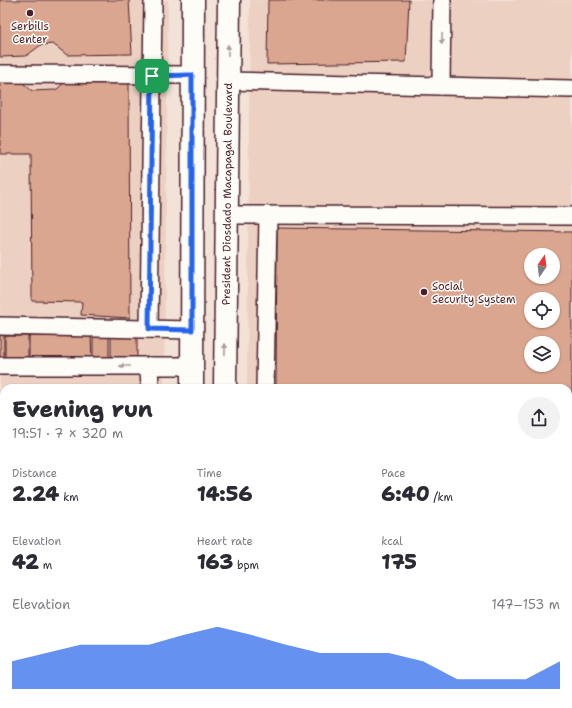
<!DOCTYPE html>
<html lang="en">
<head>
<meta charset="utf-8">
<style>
	body { margin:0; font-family:"Shantell Sans",sans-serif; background:#f2f2f3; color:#2b2b33; height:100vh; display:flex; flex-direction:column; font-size:15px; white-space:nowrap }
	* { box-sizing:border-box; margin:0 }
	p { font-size:13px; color:#7c7c81 }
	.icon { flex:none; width:22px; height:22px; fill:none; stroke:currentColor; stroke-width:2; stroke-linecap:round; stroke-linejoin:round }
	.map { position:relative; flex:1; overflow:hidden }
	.drawer { position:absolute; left:0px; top:384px; width:572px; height:324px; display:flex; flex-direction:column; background:#fff; border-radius:12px 12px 0 0; box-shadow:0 1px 3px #0004 }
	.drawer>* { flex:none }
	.needle { width:26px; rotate:14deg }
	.buttons { position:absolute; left:524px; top:248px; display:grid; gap:8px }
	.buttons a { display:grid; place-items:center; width:36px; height:36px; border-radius:50%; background:#fff; box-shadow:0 1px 3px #0004; font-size:20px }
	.pin { position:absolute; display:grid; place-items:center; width:34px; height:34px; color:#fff; margin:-17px; border-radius:8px; box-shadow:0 2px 6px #0006 }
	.round { display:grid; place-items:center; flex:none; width:42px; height:42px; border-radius:21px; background:#f2f2f3 }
	.summary { display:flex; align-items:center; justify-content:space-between; height:68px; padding:0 12px }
	h1 { font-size:22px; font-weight:800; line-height:30px }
	.metrics { display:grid; grid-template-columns:repeat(3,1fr); gap:6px; height:68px; padding:4px 12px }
	.metrics div { display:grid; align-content:center }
	.metrics b { font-size:20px; font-weight:800 }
	.metrics small { font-size:11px; font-weight:400 }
	.metrics p { font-size:11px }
	.chart { height:112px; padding:8px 12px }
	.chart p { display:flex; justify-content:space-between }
	.chart svg { width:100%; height:72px; margin-top:4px; fill:#2563eb; opacity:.7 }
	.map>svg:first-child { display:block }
</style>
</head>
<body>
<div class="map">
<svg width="572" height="708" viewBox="0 0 572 708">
	<rect width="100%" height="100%" fill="#f3e2d8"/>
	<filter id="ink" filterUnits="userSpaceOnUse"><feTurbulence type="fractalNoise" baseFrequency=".025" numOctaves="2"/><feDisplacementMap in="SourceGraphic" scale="8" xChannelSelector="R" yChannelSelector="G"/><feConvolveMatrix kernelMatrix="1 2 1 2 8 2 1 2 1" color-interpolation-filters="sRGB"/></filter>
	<g filter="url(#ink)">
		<g fill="#ecd0c2" fill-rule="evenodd">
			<polygon points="0,0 168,0 164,388 4,388 4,533 0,533"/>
			<path d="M250 0H572V584H568V388H247ZM531 255H553V277H531ZM531 299H553V321H531ZM531 343H553V365H531Z"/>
			<polygon points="431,704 526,704 525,708 431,708"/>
		</g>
		<g fill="#96d0f6" stroke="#7889a5">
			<polygon points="0,572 4,572 4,704 431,704 431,708 0,708"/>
			<polygon points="568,584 572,584 572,708 525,708 526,704 568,704"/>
		</g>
		<rect fill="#f3e2d8" x="170" y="704" width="71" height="4"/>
		<g fill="#dba68f" stroke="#4a1f2b" fill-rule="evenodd">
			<polygon points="0,0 129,0 132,54 67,55 53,44 41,45 26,56 0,57"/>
			<polygon points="268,0 409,0 406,62 267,64"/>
			<polygon points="66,81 129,83 130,318 81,315 82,302 32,301 31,154 0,154 0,82 23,83 32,91 56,90"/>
			<path d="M277 228 572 232V533H568V388H276ZM531 255H553V277H531ZM531 299H553V321H531ZM531 343H553V365H531Z"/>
			<rect x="0" y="335" width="4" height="25"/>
			<rect x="5" y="336" width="23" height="24"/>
			<polygon points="29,336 91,336 92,361 29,361"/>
			<rect x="93" y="336" width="16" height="26"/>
			<rect x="111" y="336" width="26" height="26"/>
			<rect x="0" y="401" width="4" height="18"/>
			<rect x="0" y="424" width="4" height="35"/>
			<rect x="0" y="470" width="4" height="21"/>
			<rect x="0" y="497" width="4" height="38"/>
			<rect x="450" y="704" width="32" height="4"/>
		</g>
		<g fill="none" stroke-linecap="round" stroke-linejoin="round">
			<defs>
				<g id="minor">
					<polyline points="0,74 192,75"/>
					<polyline points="228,81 572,89"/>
					<polyline points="441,86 442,0"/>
					<polyline points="227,215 572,216"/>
					<polyline points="0,326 192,330"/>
					<polyline points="149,329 153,0"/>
					<polyline points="0,366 192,366"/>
					<polyline points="149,366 150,388"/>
					<polyline points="265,388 268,215"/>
					<polyline points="0,464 4,464"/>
					<polyline points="0,494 4,494"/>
					<polyline points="0,552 4,552"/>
					<polyline points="568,561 572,561"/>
				</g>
				<g id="major">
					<polyline points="192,388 193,0"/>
					<path id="s1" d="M225 388 229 0"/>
					<polyline points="189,708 189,704"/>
					<polyline points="225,708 225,704"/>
				</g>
			</defs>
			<use href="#minor" stroke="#4a1f2b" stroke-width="20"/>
			<use href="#major" stroke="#4a1f2b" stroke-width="25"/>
			<use href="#minor" stroke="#fdfcf7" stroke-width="17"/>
			<use href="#major" stroke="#fdfcf7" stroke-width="22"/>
		</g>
		<defs><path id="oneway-solid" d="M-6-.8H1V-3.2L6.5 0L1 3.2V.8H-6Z"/></defs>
		<g fill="#ac999b">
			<use href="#oneway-solid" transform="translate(442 39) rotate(91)"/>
			<use href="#oneway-solid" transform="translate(228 50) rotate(-90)"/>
			<use href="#oneway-solid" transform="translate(225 349) rotate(-89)"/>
			<use href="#oneway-solid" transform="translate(125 366) rotate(180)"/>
		</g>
	</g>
	<g fill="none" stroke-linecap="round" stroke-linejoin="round" filter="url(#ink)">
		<defs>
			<polygon id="route" points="192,75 192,330 149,329 152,76"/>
		</defs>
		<use href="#route" stroke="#fff" stroke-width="8"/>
		<use href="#route" stroke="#2563eb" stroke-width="5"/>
	</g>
	<g fill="#4a1f2b" stroke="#fdfcf7" stroke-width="1.5">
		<circle cx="30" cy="13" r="4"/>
		<circle cx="424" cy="292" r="4"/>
	</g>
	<g text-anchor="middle" stroke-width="3" stroke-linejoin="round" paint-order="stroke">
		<g font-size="11" fill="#4a1f2b" stroke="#fdfcf7">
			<text x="30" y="30">Serbilis<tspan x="30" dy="13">Center</tspan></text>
			<text x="432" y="290" text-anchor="start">Social<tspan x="432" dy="13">Security System</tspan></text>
		</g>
		<g font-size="11" fill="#4a1f2b" stroke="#fdfcf7">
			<text dy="4" stroke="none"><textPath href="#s1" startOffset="194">President Diosdado Macapagal Boulevard</textPath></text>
		</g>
	</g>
</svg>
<div class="buttons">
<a><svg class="needle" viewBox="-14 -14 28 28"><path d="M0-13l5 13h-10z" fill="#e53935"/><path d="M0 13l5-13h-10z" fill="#7c7c81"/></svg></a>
<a><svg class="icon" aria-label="locate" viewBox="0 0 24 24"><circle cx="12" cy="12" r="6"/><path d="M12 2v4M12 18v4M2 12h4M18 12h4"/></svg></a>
<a><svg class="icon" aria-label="layers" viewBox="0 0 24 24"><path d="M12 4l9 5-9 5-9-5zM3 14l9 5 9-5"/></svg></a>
</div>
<div class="pin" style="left:152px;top:76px;background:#1e9e55"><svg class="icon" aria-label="arrive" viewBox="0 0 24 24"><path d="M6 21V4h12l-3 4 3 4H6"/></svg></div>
<section class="drawer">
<div class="summary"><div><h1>Evening run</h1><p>19:51 · 7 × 320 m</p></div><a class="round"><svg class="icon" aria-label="share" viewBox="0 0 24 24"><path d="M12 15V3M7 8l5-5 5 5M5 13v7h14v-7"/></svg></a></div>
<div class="metrics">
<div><p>Distance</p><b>2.24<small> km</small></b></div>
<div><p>Time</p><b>14:56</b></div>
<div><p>Pace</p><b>6:40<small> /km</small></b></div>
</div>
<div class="metrics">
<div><p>Elevation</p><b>42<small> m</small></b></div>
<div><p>Heart rate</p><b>163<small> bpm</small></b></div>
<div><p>kcal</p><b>175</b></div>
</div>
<div class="chart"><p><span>Elevation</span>147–153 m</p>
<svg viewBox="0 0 160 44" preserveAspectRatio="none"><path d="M0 44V27L10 22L20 17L30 17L40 17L50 11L60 6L70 11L80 17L90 22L100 22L110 22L120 27L130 38L140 38L150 38L160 27V44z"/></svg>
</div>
</section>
</div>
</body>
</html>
